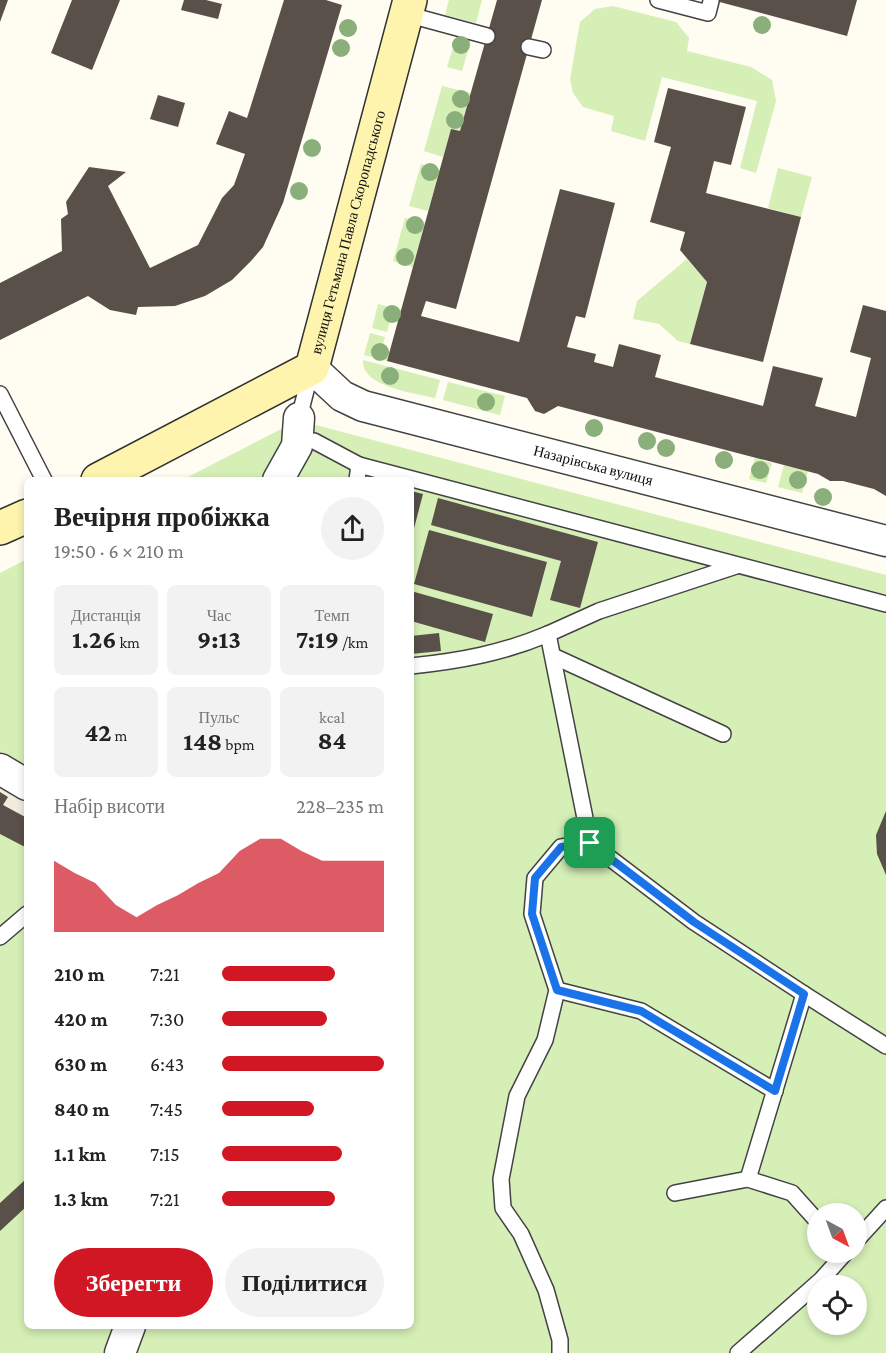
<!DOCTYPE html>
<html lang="uk">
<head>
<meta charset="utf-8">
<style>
	body { margin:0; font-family:"Crimson Pro",serif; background:#f2f2f2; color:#222; height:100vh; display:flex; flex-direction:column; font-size:22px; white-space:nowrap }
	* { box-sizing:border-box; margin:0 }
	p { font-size:20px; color:#767676 }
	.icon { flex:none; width:33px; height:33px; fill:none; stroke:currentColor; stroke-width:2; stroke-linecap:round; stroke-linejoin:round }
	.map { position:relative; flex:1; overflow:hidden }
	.side { position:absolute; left:24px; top:477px; width:390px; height:852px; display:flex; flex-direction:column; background:#fff; border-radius:9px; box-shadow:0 3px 9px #0003 }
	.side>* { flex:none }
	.needle { width:39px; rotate:139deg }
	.fabs { position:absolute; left:807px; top:1203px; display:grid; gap:12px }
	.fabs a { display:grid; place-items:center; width:60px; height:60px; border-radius:50%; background:#fff; box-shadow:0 3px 9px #0003; font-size:30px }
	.pin { position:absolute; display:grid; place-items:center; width:51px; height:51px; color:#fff; margin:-26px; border-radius:12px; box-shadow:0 3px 9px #0006 }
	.round { display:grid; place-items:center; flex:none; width:63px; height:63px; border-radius:32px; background:#f2f2f2 }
	.headline { display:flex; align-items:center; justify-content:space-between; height:102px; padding:0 30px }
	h1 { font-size:27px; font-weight:700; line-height:45px }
	.metrics { display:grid; grid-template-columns:repeat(3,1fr); gap:9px; height:102px; padding:6px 30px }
	.metrics div { display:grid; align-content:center; border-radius:9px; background:#f2f2f2; text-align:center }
	.metrics b { font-size:26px; font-weight:700 }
	.metrics small { font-size:16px; font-weight:400 }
	.metrics p { font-size:16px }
	.chart { height:168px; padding:12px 30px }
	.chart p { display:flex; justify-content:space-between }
	.chart svg { width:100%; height:108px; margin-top:6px; fill:#d01723; opacity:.7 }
	.primary-button { display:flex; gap:12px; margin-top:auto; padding:12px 30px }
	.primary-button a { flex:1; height:69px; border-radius:36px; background:#d01723; color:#fff; font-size:24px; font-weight:700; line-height:69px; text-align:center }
	.primary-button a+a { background:#f2f2f2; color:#222 }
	ul { padding:0 30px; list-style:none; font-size:20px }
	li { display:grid; grid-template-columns:96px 72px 1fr; align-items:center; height:45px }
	li i { height:15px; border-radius:8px; background:#d01723 }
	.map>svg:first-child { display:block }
</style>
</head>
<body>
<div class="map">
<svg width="886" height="1353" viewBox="0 0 886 1353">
	<rect width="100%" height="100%" fill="#fffcf2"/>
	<g fill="#d5efb6" fill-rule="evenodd">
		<polygon points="449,0 482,0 476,23 445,15"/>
		<polygon points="613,6 676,22 689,38 687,51 751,67 772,80 776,101 756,173 740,168 757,101 662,77 645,141 611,131 614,116 583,107 573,93 570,79 580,22 595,9"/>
		<polygon points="457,35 471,40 462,71 447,67"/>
		<polygon points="442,86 471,93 460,131 451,129 443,157 424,151"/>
		<polygon points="421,164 440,170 428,211 409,206"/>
		<polygon points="778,168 812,177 801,217 768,208"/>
		<polygon points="405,218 425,223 413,267 393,261"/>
		<polygon points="687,259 707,282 690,344 678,341 659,324 633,319 637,301"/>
		<polygon points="378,304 401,310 398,322 390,320 387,332 372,328"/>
		<polygon points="370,333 385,337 382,348 389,351 387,361 364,355"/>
		<path d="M363 360 440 380 435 398C415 393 361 387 363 360Z"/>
		<polygon points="448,382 505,396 500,415 443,400"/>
		<path d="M312 424 886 575V1353H0V573L27 559V1326H411V480H182L287 426ZM818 1214H856V1252H818ZM818 1286H856V1324H818Z"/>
		<polygon points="755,458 772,463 766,483 749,479"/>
		<polygon points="784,465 808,471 802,493 778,487"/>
	</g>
	<polygon fill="#f2ecdf" points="0,751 27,767 27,818 3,805 8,797 0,792"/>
	<g fill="#5a504a">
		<polygon points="0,0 8,0 0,22"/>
		<polygon points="72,0 120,0 92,70 51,53"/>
		<polygon points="184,0 206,0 222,4 218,19 181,10"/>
		<polygon points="284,0 326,0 342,5 283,203 263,247 251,261 232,280 205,296 175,306 138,307 136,315 110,310 88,296 0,340 0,283 62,251 61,219 68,214 66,202 89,167 126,172 108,186 150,268 198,245 222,198 234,185 245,154 216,144 229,111 247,118"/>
		<polygon points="497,0 542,0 456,309 426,301 421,316 519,342 560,189 615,203 585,318 576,316 567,347 596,354 594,362 613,367 619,344 661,355 655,377 763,406 773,366 823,378 815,406 856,417 871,358 850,352 863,305 886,311 886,496 874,489 843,481 830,481 818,474 558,406 544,414 535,411 527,398 387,361 451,129 460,131"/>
		<polygon points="712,0 857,0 847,36"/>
		<polygon points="668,88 746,107 731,165 714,161 706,193 801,217 763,362 690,344 707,282 680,250 685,232 650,222 671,147 654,142"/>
		<polygon points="158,95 185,103 178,127 150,119"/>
		<polygon points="411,491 423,494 412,536 411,536"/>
		<polygon points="438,498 598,542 580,608 550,600 561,561 431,525"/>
		<polygon points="429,530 547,562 532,617 414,584"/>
		<polygon points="411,591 493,614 485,642 411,621"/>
		<polygon points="439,633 441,651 411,654 411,636"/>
		<polygon points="0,792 8,797 3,805 27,818 27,848 0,834"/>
		<polygon points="886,811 886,875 877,854 876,835"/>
		<polygon points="26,1179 27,1206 0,1231 0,1203"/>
	</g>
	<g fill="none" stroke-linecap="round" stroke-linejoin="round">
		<defs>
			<g id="lane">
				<polyline points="658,0 708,13 711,1"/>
				<polyline points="406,14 487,36"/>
				<polyline points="529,47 543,50"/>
				<polyline points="0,394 44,480"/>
				<polyline points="299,418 311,371"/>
				<polyline points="314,441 359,465 886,604"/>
				<polyline points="357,480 359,465"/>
				<polyline points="548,634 599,611 736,566"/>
				<polyline points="553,656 723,734"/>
				<path d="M411 666C460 661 503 653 548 634L590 843 694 922 804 994 748 1179"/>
				<polyline points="0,937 27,914"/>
				<polyline points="557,990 641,1011 775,1091"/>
				<polyline points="804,994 886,1046"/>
				<polyline points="675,1193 748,1179 792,1193 818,1222"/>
				<polyline points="856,1241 886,1208"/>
				<polyline points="560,1353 560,1340 546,1290 521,1234 503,1208 501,1179 517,1096 545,1040 557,990 532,914 535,878 561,847 590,843"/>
				<polyline points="738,1353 821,1280 846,1252"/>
			</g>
			<g id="street">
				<path id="s1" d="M312 368 342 396 363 406 886 541"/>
				<polyline points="278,480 297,446 299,418"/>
				<polyline points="0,769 27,785"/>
				<polyline points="120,1353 130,1326"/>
			</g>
			<g id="secondary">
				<path id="s2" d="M98 480 312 368 410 0"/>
				<polyline points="0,528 27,516"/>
			</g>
		</defs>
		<use href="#lane" stroke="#434343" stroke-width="18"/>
		<use href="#street" stroke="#434343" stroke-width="33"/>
		<use href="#secondary" stroke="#323232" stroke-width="36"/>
		<use href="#lane" stroke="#fff" stroke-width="15"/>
		<use href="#street" stroke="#fff" stroke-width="30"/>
		<use href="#secondary" stroke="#fff4ad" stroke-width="33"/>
	</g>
	<g fill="#8aaf7a">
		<circle cx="762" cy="25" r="9"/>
		<circle cx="348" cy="28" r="9"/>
		<circle cx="461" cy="45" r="9"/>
		<circle cx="341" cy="48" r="9"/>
		<circle cx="461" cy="99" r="9"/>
		<circle cx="455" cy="120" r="9"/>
		<circle cx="312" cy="148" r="9"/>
		<circle cx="430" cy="172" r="9"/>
		<circle cx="299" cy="191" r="9"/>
		<circle cx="415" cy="225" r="9"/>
		<circle cx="405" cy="257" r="9"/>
		<circle cx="392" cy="314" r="9"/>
		<circle cx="380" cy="352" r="9"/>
		<circle cx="390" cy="376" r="9"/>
		<circle cx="486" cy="402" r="9"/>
		<circle cx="594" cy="428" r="9"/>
		<circle cx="647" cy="441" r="9"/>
		<circle cx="666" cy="448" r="9"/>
		<circle cx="724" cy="460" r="9"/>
		<circle cx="760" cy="470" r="9"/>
		<circle cx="798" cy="480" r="9"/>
		<circle cx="823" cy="497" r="9"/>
	</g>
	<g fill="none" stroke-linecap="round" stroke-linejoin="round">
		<defs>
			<polygon id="route" points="590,843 694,922 804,994 775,1091 641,1011 557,990 532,914 535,878 561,847"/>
		</defs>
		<use href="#route" stroke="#fff" stroke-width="12"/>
		<use href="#route" stroke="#1a73e8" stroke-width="8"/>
	</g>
	<g text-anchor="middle" stroke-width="6" stroke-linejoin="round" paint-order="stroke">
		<g font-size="15" fill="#101010" stroke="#fff">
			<text dy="5" stroke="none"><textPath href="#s2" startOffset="382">вулиця Гетьмана Павла Скоропадського</textPath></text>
			<text dy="5" stroke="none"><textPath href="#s1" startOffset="302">Назарівська вулиця</textPath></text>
		</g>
	</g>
</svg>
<div class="fabs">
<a><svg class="needle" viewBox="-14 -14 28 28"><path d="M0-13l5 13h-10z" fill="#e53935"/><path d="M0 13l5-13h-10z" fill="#767676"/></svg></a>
<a><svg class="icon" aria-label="locate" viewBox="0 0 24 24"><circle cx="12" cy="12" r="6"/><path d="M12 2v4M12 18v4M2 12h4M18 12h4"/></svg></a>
</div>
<div class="pin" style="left:590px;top:843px;background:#1e9e55"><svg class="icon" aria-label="arrive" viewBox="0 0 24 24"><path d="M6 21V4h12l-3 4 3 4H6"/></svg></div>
<section class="side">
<div class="headline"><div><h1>Вечірня пробіжка</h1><p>19:50 · 6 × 210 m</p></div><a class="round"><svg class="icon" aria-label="share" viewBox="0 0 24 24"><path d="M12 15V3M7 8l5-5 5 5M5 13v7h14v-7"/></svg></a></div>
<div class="metrics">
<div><p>Дистанція</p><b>1.26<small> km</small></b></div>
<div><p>Час</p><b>9:13</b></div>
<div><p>Темп</p><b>7:19<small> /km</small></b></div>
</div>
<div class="metrics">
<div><b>42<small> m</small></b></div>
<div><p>Пульс</p><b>148<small> bpm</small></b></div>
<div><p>kcal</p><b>84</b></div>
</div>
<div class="chart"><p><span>Набір висоти</span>228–235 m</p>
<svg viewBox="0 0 160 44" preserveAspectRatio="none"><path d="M0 44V15L10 20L20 24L30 33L40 38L50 33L60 29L70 24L80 20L90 11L100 6L110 6L120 11L130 15L140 15L150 15L160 15V44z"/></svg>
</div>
<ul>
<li><b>210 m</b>7:21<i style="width:70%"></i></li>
<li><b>420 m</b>7:30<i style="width:65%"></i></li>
<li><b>630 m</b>6:43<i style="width:100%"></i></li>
<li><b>840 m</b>7:45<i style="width:57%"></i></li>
<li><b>1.1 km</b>7:15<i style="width:74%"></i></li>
<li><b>1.3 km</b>7:21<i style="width:70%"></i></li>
</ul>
<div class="primary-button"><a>Зберегти</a><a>Поділитися</a></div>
</section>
</div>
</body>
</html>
